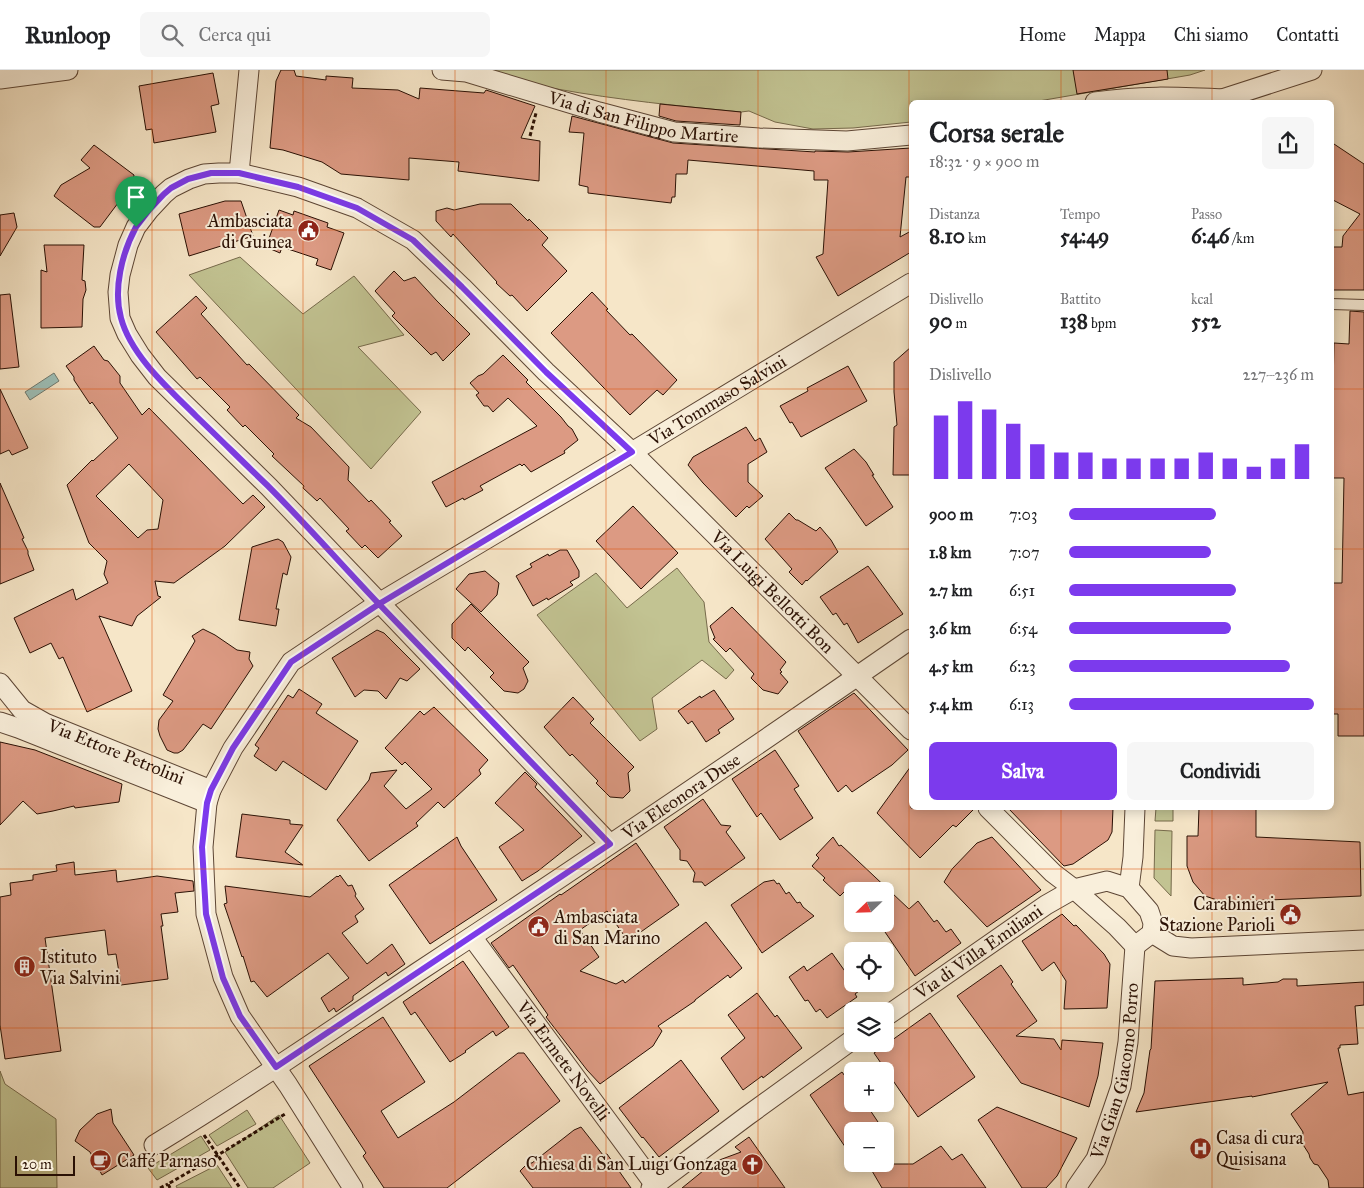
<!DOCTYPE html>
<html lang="it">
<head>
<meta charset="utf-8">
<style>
	body { margin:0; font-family:"IM FELL Great Primer",serif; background:#f6f6f6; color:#202124; height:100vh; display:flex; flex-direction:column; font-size:19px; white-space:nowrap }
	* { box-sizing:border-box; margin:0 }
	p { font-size:16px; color:#757577 }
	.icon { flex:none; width:28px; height:28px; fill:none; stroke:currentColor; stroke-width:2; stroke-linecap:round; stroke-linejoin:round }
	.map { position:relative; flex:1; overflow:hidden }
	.details { position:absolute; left:909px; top:30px; width:425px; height:710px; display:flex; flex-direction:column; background:#fff; border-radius:8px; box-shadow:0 2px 12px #0003 }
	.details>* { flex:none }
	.needle { width:32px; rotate:247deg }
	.controls { position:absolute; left:844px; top:812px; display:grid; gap:10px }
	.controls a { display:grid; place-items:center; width:50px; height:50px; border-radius:8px; background:#fff; box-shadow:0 2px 12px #0003; font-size:25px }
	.scale { position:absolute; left:15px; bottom:12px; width:60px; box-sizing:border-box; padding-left:5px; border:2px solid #2a1004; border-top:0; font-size:14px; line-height:18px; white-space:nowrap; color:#2a1004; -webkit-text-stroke:4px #f9efdb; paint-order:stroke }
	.pin { position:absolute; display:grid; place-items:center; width:42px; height:42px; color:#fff; margin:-51px -21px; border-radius:50% 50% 50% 0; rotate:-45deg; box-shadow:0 0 5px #0007 }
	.pin .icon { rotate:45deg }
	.round { display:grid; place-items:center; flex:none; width:52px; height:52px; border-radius:8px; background:#f6f6f6 }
	.summary { display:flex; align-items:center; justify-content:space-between; height:85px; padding:0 20px }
	h1 { font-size:28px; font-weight:700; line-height:38px }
	.stats { display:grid; grid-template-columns:repeat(3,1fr); gap:8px; height:85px; padding:5px 20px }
	.stats div { display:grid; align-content:center }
	.stats b { font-size:21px; font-weight:700 }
	.stats small { font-size:14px; font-weight:400 }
	.stats p { font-size:14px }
	.chart { height:140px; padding:10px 20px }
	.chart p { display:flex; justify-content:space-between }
	.chart svg { width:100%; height:90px; margin-top:5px; stroke:#7c3aed; stroke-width:6 }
	.action { display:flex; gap:10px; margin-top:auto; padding:10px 20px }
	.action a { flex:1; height:58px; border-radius:8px; background:#7c3aed; color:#fff; font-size:20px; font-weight:700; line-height:58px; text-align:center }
	.action a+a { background:#f6f6f6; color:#202124 }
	ul { padding:0 20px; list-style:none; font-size:16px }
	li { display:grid; grid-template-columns:80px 60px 1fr; align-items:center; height:38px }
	li i { height:12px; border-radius:6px; background:#7c3aed }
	header { display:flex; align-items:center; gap:30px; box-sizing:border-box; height:70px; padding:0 25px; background:#fff; border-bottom:1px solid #e0e0e0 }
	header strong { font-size:24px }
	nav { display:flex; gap:28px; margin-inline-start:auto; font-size:18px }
	.search { width:350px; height:45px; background:#f6f6f6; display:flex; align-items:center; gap:12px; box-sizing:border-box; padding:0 18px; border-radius:8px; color:#757577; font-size:19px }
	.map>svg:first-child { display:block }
</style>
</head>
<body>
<header>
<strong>Runloop</strong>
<div class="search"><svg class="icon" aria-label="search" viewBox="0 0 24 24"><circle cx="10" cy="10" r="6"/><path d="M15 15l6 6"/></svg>Cerca qui</div>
<nav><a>Home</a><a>Mappa</a><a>Chi siamo</a><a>Contatti</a></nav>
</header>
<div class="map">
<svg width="1364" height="1118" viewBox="0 0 1364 1118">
	<rect width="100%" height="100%" fill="#f6e6c8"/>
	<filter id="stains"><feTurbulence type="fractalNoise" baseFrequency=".004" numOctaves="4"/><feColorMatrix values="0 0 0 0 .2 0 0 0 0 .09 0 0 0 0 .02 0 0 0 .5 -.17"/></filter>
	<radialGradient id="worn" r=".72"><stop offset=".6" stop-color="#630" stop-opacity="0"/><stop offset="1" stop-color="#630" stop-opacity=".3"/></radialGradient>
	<g fill="#c2c392" stroke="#766a4b">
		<path d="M487 0H1205L1190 5 1033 32H911V52L853 58 813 59 775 52 749 41 741 42C679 36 618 30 557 19 534 15 510 6 487 0Z"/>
		<polygon points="240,187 303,244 354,206 404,265 358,277 421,342 371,399 189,205"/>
		<polygon points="677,498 704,532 709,572 734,600 726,609 702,590 652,628 657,659 640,671 537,545 596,503 627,538"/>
		<polygon points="1156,738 1173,738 1173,751 1155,751"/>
		<polygon points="1155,760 1172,761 1171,826 1154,808"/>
		<polygon points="0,1001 5,1014 56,1049 57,1118 0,1118"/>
		<polygon points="247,1040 256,1054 217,1076 209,1065"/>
		<polygon points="279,1045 310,1093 273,1118 248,1118 225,1082"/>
		<polygon points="201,1066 210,1080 157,1110 148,1098"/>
		<polygon points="217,1095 232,1118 177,1118 176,1116"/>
	</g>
	<polygon fill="#9dbfb7" stroke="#6f796f" points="54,303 59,311 30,330 25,322"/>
	<g fill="#dc9a83" stroke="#2a1004" fill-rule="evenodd">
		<polygon points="281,0 294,0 296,6 326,10 326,6 353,8 352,18 398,20 419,29 420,18 484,23 486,20 535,36 521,68 540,71 539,111 458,101 459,92 409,88 409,110 341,104 322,92 283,80 270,78 276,11"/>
		<polygon points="1073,0 1167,0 1168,9 1077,24"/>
		<polygon points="213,3 219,34 211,36 216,62 154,73 152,59 146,60 139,16"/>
		<polygon points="660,34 741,42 740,55 676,51 659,46"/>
		<polygon points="572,46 673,73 815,82 815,81 848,82 911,78 911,107 906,107 900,167 911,161 911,182 838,226 816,187 823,184 828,110 814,110 814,101 688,90 687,104 676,104 675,127 672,127 671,133 588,123 588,117 579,115 584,63 569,62"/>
		<polygon points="1331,72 1364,94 1364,220 1331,220 1331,177 1342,177 1343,166 1360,144 1331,129"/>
		<polygon points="94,75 134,105 133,113 100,157 94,157 54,126 61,115 90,98 81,90"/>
		<polygon points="225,131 241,131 253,166 189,186 179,144"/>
		<polygon points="480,134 511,134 528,151 529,149 548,168 542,175 567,201 527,241 512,225 510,226 496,213 497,212 453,164 451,167 436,151 436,141 447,138 454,140"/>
		<polygon points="279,140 293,145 294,141 328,153 327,157 344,163 331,200 316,195 318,189 282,177 280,183 266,177"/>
		<polygon points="14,143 17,157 0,186 0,145"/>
		<polygon points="44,175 84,175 82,210 85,211 86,220 83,229 82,257 41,258 41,200 47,202"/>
		<polygon points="394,201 404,211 415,207 437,231 470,264 443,291 436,282 431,285 392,246 395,243 375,221"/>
		<polygon points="592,222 608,239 606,240 630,265 632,264 677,310 663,325 657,320 630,345 551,263"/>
		<polygon points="10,224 19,297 0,299 0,225"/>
		<polygon points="196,226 207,238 201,244 247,295 249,294 299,345 296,348 311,357 349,397 348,410 369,432 371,430 391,451 389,452 402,466 378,488 365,475 362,478 346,461 349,459 320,428 317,431 303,418 304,416 272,386 274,384 245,355 243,357 227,340 230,337 200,307 197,309 156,262"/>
		<polygon points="1350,241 1364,242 1364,666 1338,666 1338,644 1331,644 1331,513 1342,513 1344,408 1331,408 1334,273 1349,274"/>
		<path d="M94 276 104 290 108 291 120 306V313L142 345 149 338 243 434 253 425 265 437 225 476 174 513 155 511 158 526 161 527 137 546 132 556 99 546 132 621 87 642 63 587 59 589 51 573 30 583 14 548 73 519 76 530 108 513 104 504 107 491 89 473 67 415 92 390 93 391 118 368 92 332 90 334 74 310V307L66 296ZM129 394 163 430 158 459 147 460 138 468 96 426Z"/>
		<polygon points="911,277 911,405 893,405 894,357 897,355 894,322 894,292"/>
		<polygon points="503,285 528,310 526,312 561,347 568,356 572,359 578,370 564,381 565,383 531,402 524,394 522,396 520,394 480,416 483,420 464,430 463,428 446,437 432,412 537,356 508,328 493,342 488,336 484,336 476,325 479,323 470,313 478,306 483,304"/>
		<polygon points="848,296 867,331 801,367 792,352 790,353 780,336 808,321 807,318"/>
		<polygon points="0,319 28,378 12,385 9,380 0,384"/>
		<polygon points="746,357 755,371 760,368 767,382 748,394 748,412 763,426 749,438 747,436 736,447 703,413 688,395 693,387"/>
		<polygon points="854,379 866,392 874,405 872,405 893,437 866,456 825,398"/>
		<polygon points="0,413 24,468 22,469 28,481 28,484 34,500 0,514"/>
		<polygon points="633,436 678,483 641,519 596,471"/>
		<polygon points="789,443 796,450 798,450 816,461 820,457 831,470 838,482 807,511 806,510 802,515 789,502 792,499 765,469"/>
		<polygon points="278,469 283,472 291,487 287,505 283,503 276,539 279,539 276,556 239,550 252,477 274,470"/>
		<polygon points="560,480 567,480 579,501 579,507 570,512 573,515 548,530 547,528 533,536 516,506 532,497 530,494 548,484 549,486"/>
		<polygon points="868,496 903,544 858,573 847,553 844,555 836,543 833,545 820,527"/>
		<polygon points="485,501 499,513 497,525 481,542 456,519 469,504"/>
		<polygon points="471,534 529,592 523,598 528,611 524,619 518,623 504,621 490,607 494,603 468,577 465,581 452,568 452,554"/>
		<polygon points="732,537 786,592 780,600 782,602 780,603 788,612 778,624 763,620 751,608 754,604 730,578 726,582 713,569 715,568 710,556"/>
		<polygon points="203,559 215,565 237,580 250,582 249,589 253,596 211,659 203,654 183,680 178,683 174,683 167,680 160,666 158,659 159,650 173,631 163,625 195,571 192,566"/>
		<polygon points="377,560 384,563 420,599 407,611 400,608 386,629 378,621 364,620 355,627 332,588"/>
		<polygon points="299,619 322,634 316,643 358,671 326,720 283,691 276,701 254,686 259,678 255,675 288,625 293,628"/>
		<polygon points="714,620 734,649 718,660 720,663 706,672 692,651 688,654 678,641 700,626 701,628"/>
		<polygon points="854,623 908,680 892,695 852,722 846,715 838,722 798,661"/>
		<polygon points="573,627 594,649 590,653 634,697 628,703 630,721 623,728 610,727 596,713 598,711 572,684 570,686 544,657"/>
		<polygon points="434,637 488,690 479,700 481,704 444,738 438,732 416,753 418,756 369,791 337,750 369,710 371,703 397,700 384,716 406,739 432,719 405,692 402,695 385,678 420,641 424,645"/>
		<polygon points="0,672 35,680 122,714 119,732 75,738 74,736 53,741 37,744 23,731 0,755"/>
		<polygon points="775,680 799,716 794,719 813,748 780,770 761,743 757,747 732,709"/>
		<polygon points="911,696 911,738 975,738 956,757 953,755 920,788 877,743"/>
		<polygon points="525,702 537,714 535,717 582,766 538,801 522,811 499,777 524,760 495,733"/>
		<polygon points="703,729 721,755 731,756 726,762 745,788 705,816 702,812 693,812 695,803 687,791 680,790 680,780 664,757"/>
		<polygon points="1008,738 1113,738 1112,762 1108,770 1073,794 1064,796"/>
		<polygon points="1199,738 1256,738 1256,767 1360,772 1361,826 1223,832 1205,826 1193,812 1187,796 1187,766 1198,766"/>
		<polygon points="242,744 290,750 290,754 303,755 285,782 303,795 236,787"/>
		<polygon points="457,767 461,776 497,830 430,874 389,815"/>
		<polygon points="833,767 839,776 841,775 909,839 918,831 934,852 937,850 946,862 951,859 961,873 915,906 885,862 885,821 845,821 840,826 823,810 825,808 812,796 819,788 816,785"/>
		<polygon points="992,767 1041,820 987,857 944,812 952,799 977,773"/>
		<polygon points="636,773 679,835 628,871 607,841 580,860 599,887 580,901 616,914 623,910 625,913 706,852 742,898 730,908 728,905 695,930 695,931 658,956 662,961 653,976 600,1014 587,1000 546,947 548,945 513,895 509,898 491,873 560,824 561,825"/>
		<polygon points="74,792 75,805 116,800 117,812 157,806 193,811 194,821 175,823 178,842 161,844 163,856 161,856 168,909 121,915 116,884 108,885 105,860 45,868 61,981 5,989 0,955 0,827 11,825 10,813 33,810 33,805 57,801 56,795"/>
		<polygon points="340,805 348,816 352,815 356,824 355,826 364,839 355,846 358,852 342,863 367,894 392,874 405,894 388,906 386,902 353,926 353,930 336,942 334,938 329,942 321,928 349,908 328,883 267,927 254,911 251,912 243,886 242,887 224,834 227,833 225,816 310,827 337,806 338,807"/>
		<polygon points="774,810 777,814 779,813 786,824 789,822 797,833 800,832 803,837 814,846 762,883 731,835 764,812"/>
		<polygon points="1062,844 1074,856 1076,855 1104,884 1110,894 1107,938 1064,939 1066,911 1054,892 1042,901 1022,871"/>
		<polygon points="832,883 859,921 855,924 857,927 827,948 820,939 816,942 808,930 805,931 789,907 804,896 807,901"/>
		<polygon points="463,891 509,957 496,966 493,961 465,981 466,982 450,992 415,942 411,945 403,932"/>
		<polygon points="1001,895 1013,912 1011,914 1037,951 1016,966 1054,969 1061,980 1062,970 1103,973 1098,1006 1089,1037 1021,1013 957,926"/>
		<polygon points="1243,908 1243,915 1278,912 1283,909 1297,909 1297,916 1364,912 1364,935 1355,936 1358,974 1340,975 1340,978 1338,978 1348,1025 1364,1022 1364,1118 1329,1118 1328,1110 1318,1095 1314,1094 1310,1088 1309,1084 1302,1073 1303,1062 1291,1044 1328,1012 1252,1027 1252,1026 1136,1042 1144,1023 1150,980 1151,979 1155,911"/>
		<polygon points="757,923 775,947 777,945 802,978 763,1008 762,1006 743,1020 721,988 745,968 728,945"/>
		<polygon points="930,943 975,1007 918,1047 874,983"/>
		<polygon points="383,947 425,1012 381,1041 398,1068 454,1032 518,983 524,983 560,1031 447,1118 384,1118 363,1086 366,1083 309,996"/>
		<polygon points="681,990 719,1041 659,1087 643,1067 642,1068 619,1038"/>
		<polygon points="842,1002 852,1016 852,1034 866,1034 884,1061 852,1061 852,1087 810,1025"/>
		<polygon points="997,1037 1077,1068 1057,1106 1046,1118 1022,1118 978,1050"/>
		<polygon points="111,1039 113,1053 134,1085 102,1105 90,1082 75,1071 80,1060 97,1044"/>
		<polygon points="581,1057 603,1085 607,1084 631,1118 533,1118 520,1101 528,1093 532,1093 574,1060"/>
		<polygon points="749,1067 785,1118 682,1118 714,1092 741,1082 735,1077"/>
		<polygon points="941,1076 952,1090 962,1084 986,1118 882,1118 868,1094 913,1094"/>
	</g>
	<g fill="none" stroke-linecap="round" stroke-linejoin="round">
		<defs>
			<polyline id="service" points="1331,234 1364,235"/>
			<g id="minor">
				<path id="s1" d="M442 0 466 2 599 42 674 62 759 68 847 71 911 65"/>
				<polyline points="0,9 68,0"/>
				<path d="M1095 32C1139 25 1178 27 1222 29"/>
				<polyline points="1214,32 1222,29 1312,0"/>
				<polyline points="239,103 249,0"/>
				<path id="s2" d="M0 613 22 640 45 653 211 720"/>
				<polyline points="0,652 18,658 207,733"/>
				<path id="s3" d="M610 774 269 417 157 307 140 285 127 264 120 248 118 222 120 205 128 175 136 157 149 140 164 124 171 118 189 109 204 104 219 103H239L298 117 357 138 413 170 462 217 546 302 632 382 911 660"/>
				<polygon points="1107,811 1129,818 1149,841 1153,853 1152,863 1135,876 1117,857 1074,819"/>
				<polyline points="1129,818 1133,787 1135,738"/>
				<polyline points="1152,863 1173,876 1191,878 1364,870"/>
				<path id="s4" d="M472 867 655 1115"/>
				<path id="s5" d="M885 947 1046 835 1074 819 1053 803 988 738"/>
				<path id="s6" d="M154 1075C244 1020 331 961 418 902 584 793 748 682 911 569"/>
				<path id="s7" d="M353 1118 288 1015 240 946 223 907 206 844 203 777 207 733 211 720 233 678 291 592 379 533 632 382 911 213"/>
				<polyline points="651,1118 747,1046 852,970"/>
				<path id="s8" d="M1076 1118 1096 1089 1121 1016 1128 972 1135 876"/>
			</g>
		</defs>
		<use href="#service" stroke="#5d4635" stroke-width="12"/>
		<use href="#minor" stroke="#5d4635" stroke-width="21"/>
		<g stroke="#2a1004" stroke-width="3" stroke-dasharray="4 2.5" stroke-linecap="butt">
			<polyline points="530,66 536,43"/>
			<polyline points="204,1065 240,1118"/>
			<polyline points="160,1118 168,1114"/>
			<polyline points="170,1118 168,1114 218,1085 285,1044"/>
		</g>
		<use href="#service" stroke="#f9efdb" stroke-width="10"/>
		<use href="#minor" stroke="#f9efdb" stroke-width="19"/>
	</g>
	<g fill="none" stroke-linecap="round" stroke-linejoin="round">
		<defs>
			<path id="route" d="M136 157C122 183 113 219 121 248 131 286 170 320 196 346 220 369 243 392 267 415 305 453 341 494 379 534L291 592 233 678 211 720 207 733 202 777 206 844 223 908 240 946 276 997 610 774 379 534 632 382 546 302 462 217 413 170 357 138 298 117 239 103H211L188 109 171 118 164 124 149 140 136 157"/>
		</defs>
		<use href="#route" stroke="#fff" stroke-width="10"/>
		<use href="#route" stroke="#7c3aed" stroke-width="6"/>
	</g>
	<path fill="none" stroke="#de550c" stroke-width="1" stroke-opacity="0.55" d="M152 0V1118M303 0V1118M455 0V1118M606 0V1118M758 0V1118M909 0V1118M1061 0V32M1212 0V32M0 160H911M1331 160H1364M0 319H911M1331 319H1364M0 479H911M1331 479H1364M0 639H911M1331 639H1364M1061 738V1118M1212 738V1118M0 799H1364M0 958H852M885 958H1364"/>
	<defs>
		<symbol id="civic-disc" viewBox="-11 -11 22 22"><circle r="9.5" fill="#8f2418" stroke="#f9efdb"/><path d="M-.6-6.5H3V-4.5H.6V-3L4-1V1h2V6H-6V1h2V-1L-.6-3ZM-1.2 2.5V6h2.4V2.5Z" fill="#fff"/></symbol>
		<symbol id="building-disc" viewBox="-11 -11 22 22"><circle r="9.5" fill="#8f2418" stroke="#f9efdb"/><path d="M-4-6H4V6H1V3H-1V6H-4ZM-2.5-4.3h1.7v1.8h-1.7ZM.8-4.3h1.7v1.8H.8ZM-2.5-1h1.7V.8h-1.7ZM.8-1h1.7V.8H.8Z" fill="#fff"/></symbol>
		<symbol id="hospital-disc" viewBox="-11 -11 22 22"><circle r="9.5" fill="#8f2418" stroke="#f9efdb"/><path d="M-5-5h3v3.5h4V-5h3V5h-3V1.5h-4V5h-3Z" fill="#fff"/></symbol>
		<symbol id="cafe-disc" viewBox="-11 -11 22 22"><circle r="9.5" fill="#8f2418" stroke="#f9efdb"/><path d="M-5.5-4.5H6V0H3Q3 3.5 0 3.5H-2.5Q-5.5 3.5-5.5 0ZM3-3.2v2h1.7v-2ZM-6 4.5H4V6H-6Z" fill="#fff"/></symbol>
		<symbol id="church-disc" viewBox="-11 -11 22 22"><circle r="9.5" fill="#8f2418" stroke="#f9efdb"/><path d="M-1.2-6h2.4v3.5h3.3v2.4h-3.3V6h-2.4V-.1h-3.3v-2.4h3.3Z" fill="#fff"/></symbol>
	</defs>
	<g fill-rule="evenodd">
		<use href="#civic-disc" x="296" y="148" width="25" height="25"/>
		<use href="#civic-disc" x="1278" y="832" width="25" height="25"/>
		<use href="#civic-disc" x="526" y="844" width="25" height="25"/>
		<use href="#building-disc" x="12" y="884" width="25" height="25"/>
		<use href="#hospital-disc" x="1188" y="1066" width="25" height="25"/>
		<use href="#cafe-disc" x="88" y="1078" width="25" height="25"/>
		<use href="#church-disc" x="740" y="1082" width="25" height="25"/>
	</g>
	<g text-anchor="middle" stroke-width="4" stroke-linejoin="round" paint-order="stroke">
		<g font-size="18" fill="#2a1004" stroke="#f9efdb">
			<text dy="6" stroke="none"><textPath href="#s1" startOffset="208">Via di San Filippo Martire</textPath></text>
			<text dy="6" stroke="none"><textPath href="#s7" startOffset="1090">Via Tommaso Salvini</textPath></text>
			<text dy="6" stroke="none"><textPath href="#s3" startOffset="1629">Via Luigi Bellotti Bon</textPath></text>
			<text dy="6" stroke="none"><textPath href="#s2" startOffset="138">Via Ettore Petrolini</textPath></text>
			<text dy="6" stroke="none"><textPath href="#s6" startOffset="632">Via Eleonora Duse</textPath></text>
			<text dy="6" stroke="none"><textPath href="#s5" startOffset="114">Via di Villa Emiliani</textPath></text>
			<text dy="6" stroke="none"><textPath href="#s4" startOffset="154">Via Ermete Novelli</textPath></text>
			<text dy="6" stroke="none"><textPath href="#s8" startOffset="126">Via Gian Giacomo Porro</textPath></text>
		</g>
		<g font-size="18" fill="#2a1004" stroke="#f9efdb" text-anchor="start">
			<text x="292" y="157" text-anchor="end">Ambasciata<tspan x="292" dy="21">di Guinea</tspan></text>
			<text x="1275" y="840" text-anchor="end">Carabinieri<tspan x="1275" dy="21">Stazione Parioli</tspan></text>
			<text x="554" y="853">Ambasciata<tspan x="554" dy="21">di San Marino</tspan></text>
			<text x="40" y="893">Istituto<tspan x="40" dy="21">Via Salvini</tspan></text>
			<text x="1216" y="1074">Casa di cura<tspan x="1216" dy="21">Quisisana</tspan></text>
			<text x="117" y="1097">Caffé Parnaso</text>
			<text x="737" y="1100" text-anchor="end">Chiesa di San Luigi Gonzaga</text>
		</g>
	</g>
	<rect width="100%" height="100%" filter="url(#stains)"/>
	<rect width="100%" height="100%" fill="url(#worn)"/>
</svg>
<div class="controls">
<a><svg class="needle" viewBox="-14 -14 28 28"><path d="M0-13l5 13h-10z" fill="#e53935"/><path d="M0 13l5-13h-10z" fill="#757577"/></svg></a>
<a><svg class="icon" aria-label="locate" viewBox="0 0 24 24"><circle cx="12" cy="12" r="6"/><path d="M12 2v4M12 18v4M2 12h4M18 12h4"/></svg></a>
<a><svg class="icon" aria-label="layers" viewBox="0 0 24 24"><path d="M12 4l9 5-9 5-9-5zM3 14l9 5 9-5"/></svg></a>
<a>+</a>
<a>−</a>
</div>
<div class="scale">20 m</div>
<div class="pin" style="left:136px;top:157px;background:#1e9e55"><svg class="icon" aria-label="arrive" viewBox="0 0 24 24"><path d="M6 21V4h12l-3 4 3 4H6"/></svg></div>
<section class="details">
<div class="summary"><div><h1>Corsa serale</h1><p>18:32 · 9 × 900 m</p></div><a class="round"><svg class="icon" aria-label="share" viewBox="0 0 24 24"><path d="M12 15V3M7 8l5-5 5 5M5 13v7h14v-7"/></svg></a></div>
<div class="stats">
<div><p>Distanza</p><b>8.10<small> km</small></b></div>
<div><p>Tempo</p><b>54:49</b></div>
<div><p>Passo</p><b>6:46<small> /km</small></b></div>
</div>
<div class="stats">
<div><p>Dislivello</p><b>90<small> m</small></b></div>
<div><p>Battito</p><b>138<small> bpm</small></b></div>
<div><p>kcal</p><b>552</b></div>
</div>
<div class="chart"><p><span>Dislivello</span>227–236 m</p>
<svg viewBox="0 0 160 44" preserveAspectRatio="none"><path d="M5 44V13M15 44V6M25 44V10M35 44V17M45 44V27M55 44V31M65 44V31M75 44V34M85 44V34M95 44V34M105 44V34M115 44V31M125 44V34M135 44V38M145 44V34M155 44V27"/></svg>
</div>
<ul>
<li><b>900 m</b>7:03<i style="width:60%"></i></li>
<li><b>1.8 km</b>7:07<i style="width:58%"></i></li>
<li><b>2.7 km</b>6:51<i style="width:68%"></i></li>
<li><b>3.6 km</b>6:54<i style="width:66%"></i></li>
<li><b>4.5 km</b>6:23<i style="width:90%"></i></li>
<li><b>5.4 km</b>6:13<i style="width:100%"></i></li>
</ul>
<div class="action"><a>Salva</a><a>Condividi</a></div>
</section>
</div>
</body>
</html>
